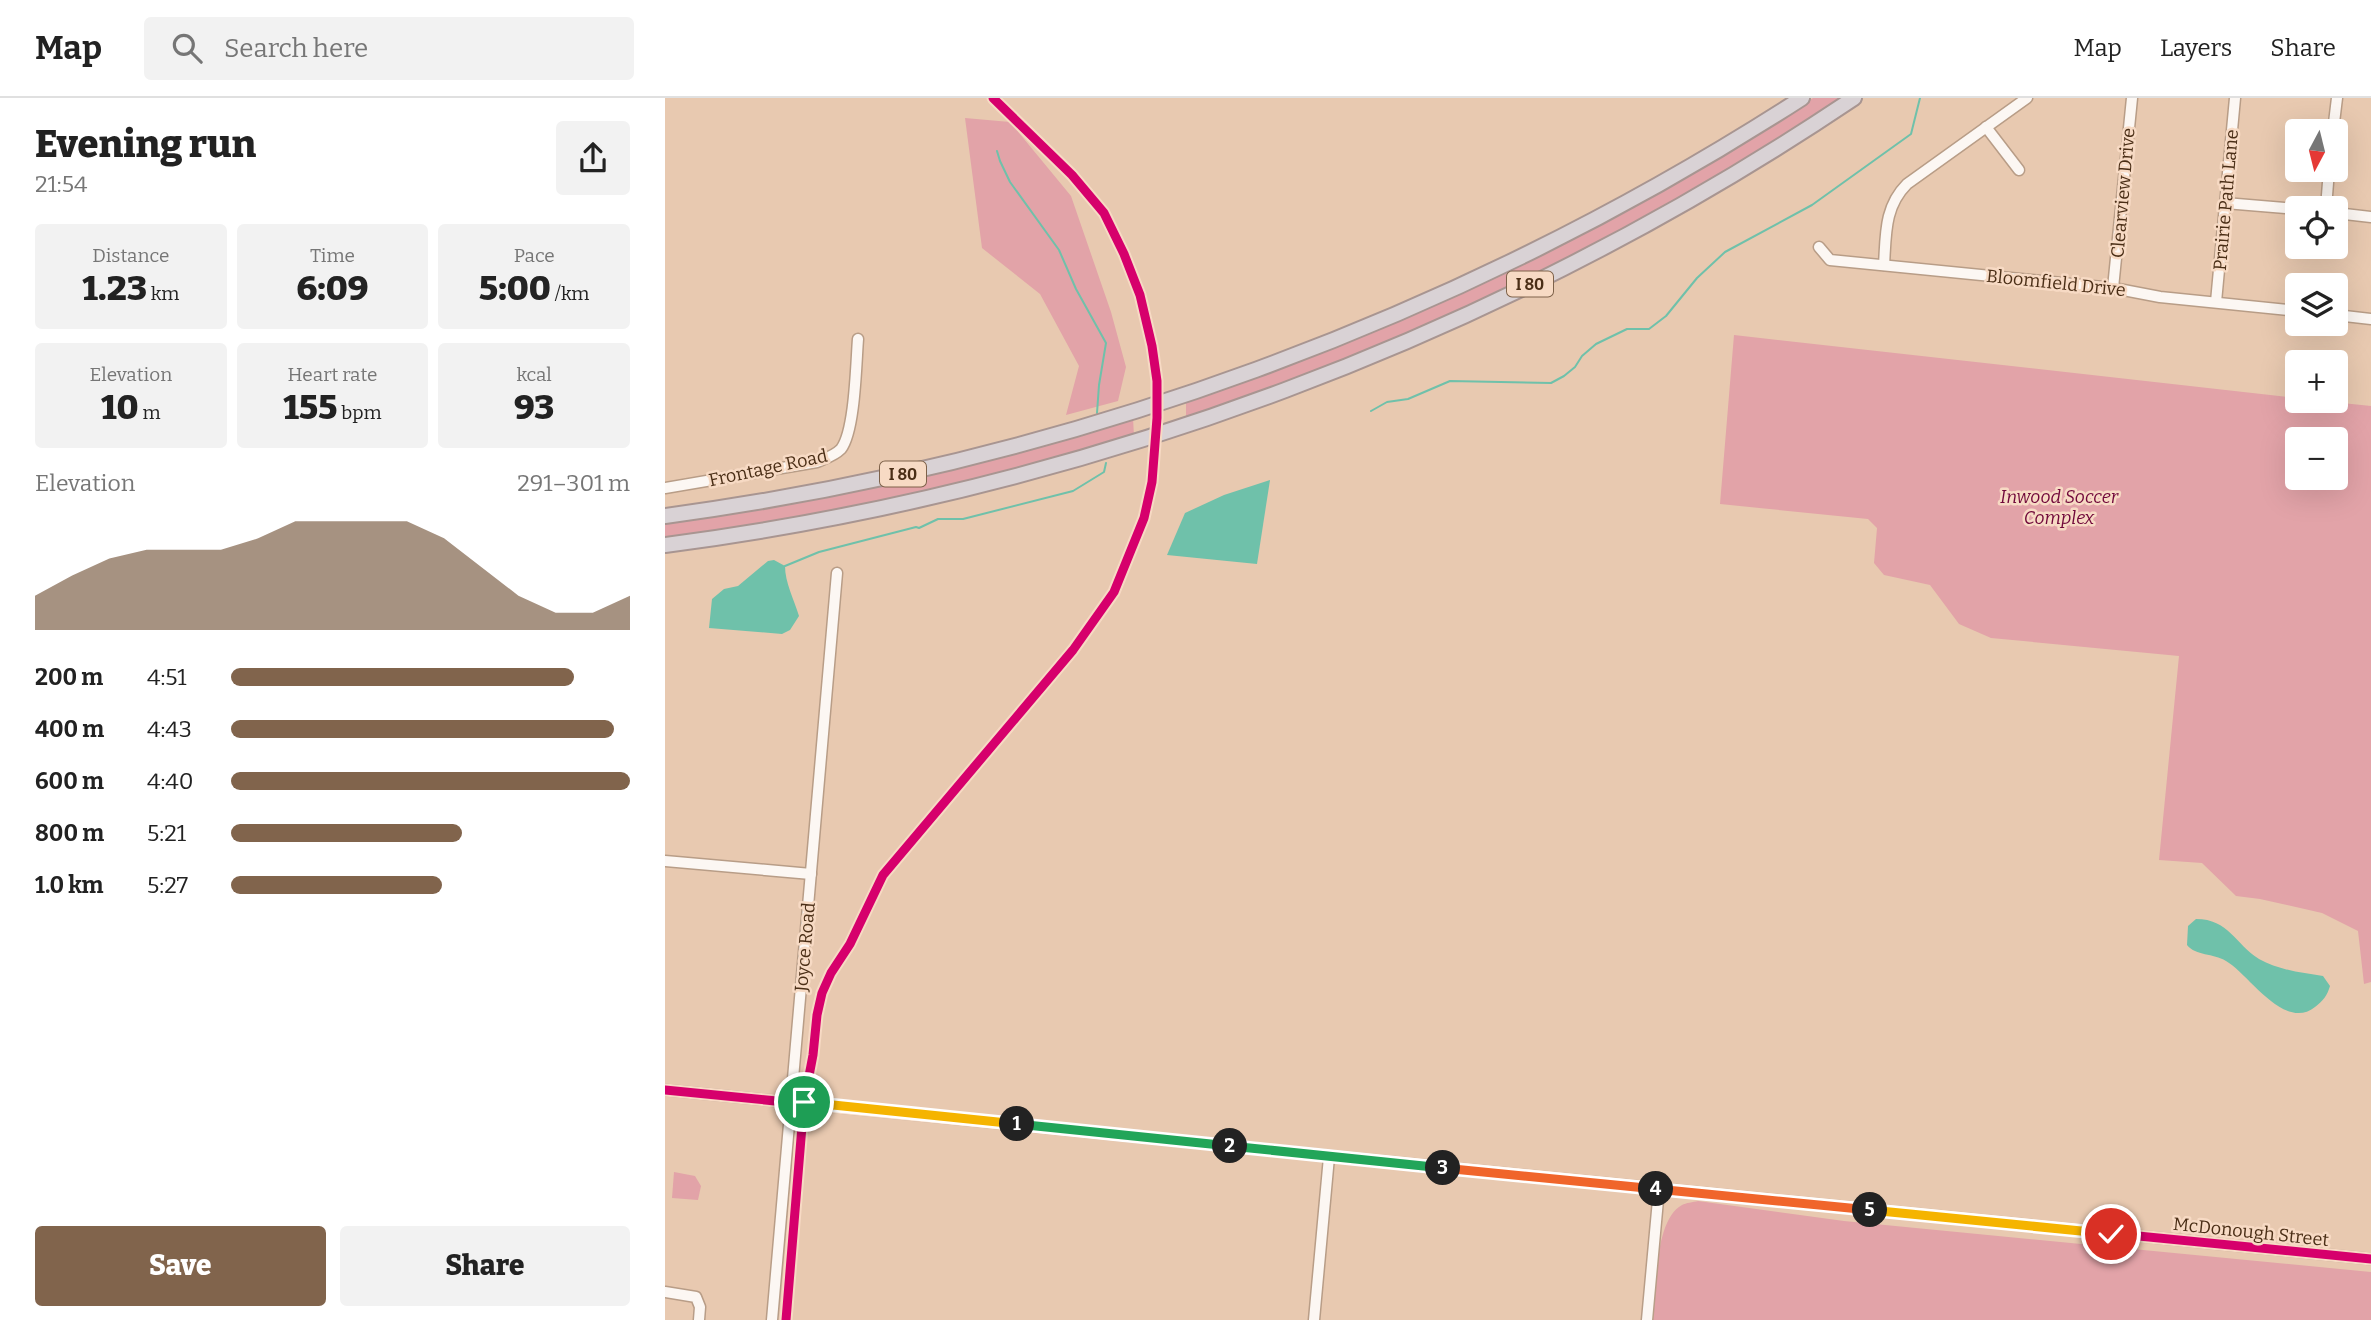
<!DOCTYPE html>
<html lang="en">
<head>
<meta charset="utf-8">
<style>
	body { margin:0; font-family:Bitter,serif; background:#f2f2f2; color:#222; height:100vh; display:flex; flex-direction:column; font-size:26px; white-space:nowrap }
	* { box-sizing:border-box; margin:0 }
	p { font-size:23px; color:#767676 }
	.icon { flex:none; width:38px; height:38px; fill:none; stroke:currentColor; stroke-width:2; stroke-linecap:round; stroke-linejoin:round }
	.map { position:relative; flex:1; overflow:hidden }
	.sheet { display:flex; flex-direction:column; background:#fff; width:665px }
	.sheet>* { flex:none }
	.needle { width:46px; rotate:187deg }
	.buttons { position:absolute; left:1620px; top:21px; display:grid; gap:14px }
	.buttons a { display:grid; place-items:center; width:63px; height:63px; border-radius:7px; background:#fff; box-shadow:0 7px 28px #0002; font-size:35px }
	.pin { position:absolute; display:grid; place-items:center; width:60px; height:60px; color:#fff; margin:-30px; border:4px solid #fff; border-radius:50%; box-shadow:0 2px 7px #0007 }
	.km { position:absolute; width:35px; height:35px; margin:-18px; border-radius:50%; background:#222; color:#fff; font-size:19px; line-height:35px; text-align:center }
	.round { display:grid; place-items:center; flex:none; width:74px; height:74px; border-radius:7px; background:#f2f2f2 }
	.head { display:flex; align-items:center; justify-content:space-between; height:119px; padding:0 35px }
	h1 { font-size:38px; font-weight:800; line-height:52px }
	.figures { display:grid; grid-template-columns:repeat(3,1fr); gap:10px; height:119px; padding:7px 35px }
	.figures div { display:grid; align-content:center; border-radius:7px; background:#f2f2f2; text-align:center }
	.figures b { font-size:35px; font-weight:800 }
	.figures small { font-size:19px; font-weight:400 }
	.figures p { font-size:19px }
	.chart { height:196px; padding:14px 35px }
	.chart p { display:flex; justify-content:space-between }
	.chart svg { width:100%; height:126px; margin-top:7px; fill:#81644c; opacity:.7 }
	.button { display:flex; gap:14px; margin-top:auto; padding:14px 35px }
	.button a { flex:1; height:80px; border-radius:7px; background:#81644c; color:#fff; font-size:28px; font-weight:800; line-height:80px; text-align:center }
	.button a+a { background:#f2f2f2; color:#222 }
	ul { padding:0 35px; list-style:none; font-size:23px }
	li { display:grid; grid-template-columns:112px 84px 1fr; align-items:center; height:52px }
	li i { height:18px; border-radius:9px; background:#81644c }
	header { display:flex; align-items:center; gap:42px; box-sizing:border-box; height:98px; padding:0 35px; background:#fff; border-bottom:2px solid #e0e0e0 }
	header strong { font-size:33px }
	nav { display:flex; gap:38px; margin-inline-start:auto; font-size:24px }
	.search { width:490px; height:63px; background:#f2f2f2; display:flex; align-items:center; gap:18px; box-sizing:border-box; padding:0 24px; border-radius:7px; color:#767676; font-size:26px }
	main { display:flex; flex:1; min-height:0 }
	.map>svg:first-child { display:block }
</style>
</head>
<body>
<header>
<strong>Map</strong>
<div class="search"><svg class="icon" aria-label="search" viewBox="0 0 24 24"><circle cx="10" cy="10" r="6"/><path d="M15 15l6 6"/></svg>Search here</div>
<nav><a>Map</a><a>Layers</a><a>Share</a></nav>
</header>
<main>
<section class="sheet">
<div class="head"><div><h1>Evening run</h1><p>21:54</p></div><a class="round"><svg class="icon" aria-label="share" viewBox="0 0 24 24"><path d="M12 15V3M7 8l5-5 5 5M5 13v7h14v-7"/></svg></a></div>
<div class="figures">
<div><p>Distance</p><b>1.23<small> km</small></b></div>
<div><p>Time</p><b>6:09</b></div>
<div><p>Pace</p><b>5:00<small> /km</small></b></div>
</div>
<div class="figures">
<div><p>Elevation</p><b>10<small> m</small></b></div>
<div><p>Heart rate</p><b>155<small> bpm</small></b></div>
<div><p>kcal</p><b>93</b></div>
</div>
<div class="chart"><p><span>Elevation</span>291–301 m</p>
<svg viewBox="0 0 160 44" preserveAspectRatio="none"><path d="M0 44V32L10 25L20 19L30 16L40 16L50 16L60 12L70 6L80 6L90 6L100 6L110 12L120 22L130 32L140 38L150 38L160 32V44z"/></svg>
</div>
<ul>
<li><b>200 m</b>4:51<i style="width:86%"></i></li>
<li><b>400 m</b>4:43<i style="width:96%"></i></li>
<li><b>600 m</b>4:40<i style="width:100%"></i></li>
<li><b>800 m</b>5:21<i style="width:58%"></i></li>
<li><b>1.0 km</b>5:27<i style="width:53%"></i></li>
</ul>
<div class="button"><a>Save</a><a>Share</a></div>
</section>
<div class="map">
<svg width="1706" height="1222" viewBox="0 0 1706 1222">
	<rect width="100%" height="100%" fill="#e8c9b0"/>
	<g fill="#e2a3a8" fill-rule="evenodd">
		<polygon points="1148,0 1179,0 1067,70 945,140 776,222 710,250 521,321 521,303 653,255 733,222 1116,20"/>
		<polygon points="300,20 345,24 406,98 446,214 461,269 453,303 401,317 414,268 375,196 317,150"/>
		<path d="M1069 237 1633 300V303H1658L1706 308V884L1699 886 1693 833 1657 815 1595 801 1571 798 1537 765 1494 762 1514 558 1326 540 1294 526 1265 487 1219 477 1209 465 1212 430 1203 421 1055 406ZM1633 341H1671V380H1633Z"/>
		<path d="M468 320 469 338 338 375 191 410 0 442V424C160 407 313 362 468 320Z"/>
		<polygon points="9,1074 30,1078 36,1088 33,1102 7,1100"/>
		<path d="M1033 1103 1179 1123 1706 1174V1222H988C991 1194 989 1122 1017 1107 1021 1105 1028 1104 1033 1103Z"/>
	</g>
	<g fill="#6fc1aa">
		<polygon points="605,382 592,466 502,457 520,415 559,397"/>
		<path d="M109 462 120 468C120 485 129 501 134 518L125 532 117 536 44 530 47 501 59 491 73 488 103 463Z"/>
		<path d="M1531 821C1564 821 1570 846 1594 861 1614 872 1637 875 1658 878L1665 888C1662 898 1658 903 1650 909 1619 934 1583 875 1561 863 1548 855 1531 858 1522 847L1523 828Z"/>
	</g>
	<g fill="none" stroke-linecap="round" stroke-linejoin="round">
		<g stroke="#6fc1aa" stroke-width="2">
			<polyline points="332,53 335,63 345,84 394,152 411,191 441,245 434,287 432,315"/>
			<polyline points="706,313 722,304 743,301 785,283 886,285 899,278 910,269 917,258 931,246 962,231 984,231 1001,218 1032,180 1060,154 1147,107 1246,36 1255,0"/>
			<polyline points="120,468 154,454 251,429 254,430 273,421 298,421 408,393 439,374 441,365"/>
		</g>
		<defs>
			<g id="minor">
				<polyline points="1321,29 1354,72"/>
				<polyline points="1668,33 1672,0"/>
				<polyline points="1560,105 1633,111"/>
				<polyline points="1661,110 1664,72"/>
				<polyline points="1671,115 1706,119"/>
				<polyline points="1154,149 1165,162 1448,190 1495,199 1633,213"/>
				<path d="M1219 167C1221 137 1219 109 1242 86L1362 0"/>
				<polyline points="1448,190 1467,0"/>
				<polyline points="1551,204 1570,0"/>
				<polyline points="1671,217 1706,221"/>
				<path d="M0 390 152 364C161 360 169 358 176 351 190 333 191 266 193 241"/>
				<polyline points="0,763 146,776"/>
				<polyline points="0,992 1706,1161"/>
				<polyline points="0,1194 31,1199 35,1209 34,1222"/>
				<polyline points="107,1222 172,475"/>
				<polyline points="649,1222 664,1059"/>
				<polyline points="982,1222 994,1091"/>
			</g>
			<g id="highway">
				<path d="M0 418C403 364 795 221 1137 0"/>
				<path d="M0 447C422 392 835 238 1189 0"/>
			</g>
		</defs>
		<use href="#minor" stroke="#b89d87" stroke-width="13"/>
		<use href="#highway" stroke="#a89591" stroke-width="18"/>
		<use href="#minor" stroke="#fcf7f3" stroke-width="10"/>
		<use href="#highway" stroke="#d9d2d5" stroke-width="14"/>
		<defs>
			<g id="cycleway">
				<polyline points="0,992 1706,1161"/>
				<polyline points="121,1222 139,1004 148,957 152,917 157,895 166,875 185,846 218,777 408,552 449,494 479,420 487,384 492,320 492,283 487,248 475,197 459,156 439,115 407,77 328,0"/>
			</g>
		</defs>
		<use href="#cycleway" stroke="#f7dac4" stroke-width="13"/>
		<use href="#cycleway" stroke="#d6006c" stroke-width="9"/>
	</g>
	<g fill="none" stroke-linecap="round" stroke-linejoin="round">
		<defs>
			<polyline id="split-1" points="139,1004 352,1026"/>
			<polyline id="split-2" points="352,1026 565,1048"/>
			<polyline id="split-3" points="565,1048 778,1070"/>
			<polyline id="split-4" points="778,1070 991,1091"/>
			<polyline id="split-5" points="991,1091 1205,1112"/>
			<polyline id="split-6" points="1205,1112 1446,1136"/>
		</defs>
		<use href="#split-1" stroke="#fff" stroke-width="14"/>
		<use href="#split-2" stroke="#fff" stroke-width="14"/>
		<use href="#split-3" stroke="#fff" stroke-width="14"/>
		<use href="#split-4" stroke="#fff" stroke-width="14"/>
		<use href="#split-5" stroke="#fff" stroke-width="14"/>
		<use href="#split-6" stroke="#fff" stroke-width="14"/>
		<use href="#split-1" stroke="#f5b400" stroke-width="9"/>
		<use href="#split-2" stroke="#22a559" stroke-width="9"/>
		<use href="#split-3" stroke="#22a559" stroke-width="9"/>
		<use href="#split-4" stroke="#f0652b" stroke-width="9"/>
		<use href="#split-5" stroke="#f0652b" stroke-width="9"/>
		<use href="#split-6" stroke="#f5b400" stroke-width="9"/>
	</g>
	<g text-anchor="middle" stroke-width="5" stroke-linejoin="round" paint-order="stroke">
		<g fill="#f7dac4" stroke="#7e624a" stroke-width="2">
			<rect x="842" y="173.5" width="46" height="25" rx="5"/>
			<rect x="215" y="363.5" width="46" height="25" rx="5"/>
		</g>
		<g font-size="16" font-weight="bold" fill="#4a2e16">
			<text x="865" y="192">I 80</text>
			<text x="238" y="382">I 80</text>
		</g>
		<g font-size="18" fill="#4a2e16" stroke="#f7dac4">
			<text transform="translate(1458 95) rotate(-85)" y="6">Clearview Drive</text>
			<text transform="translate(1561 102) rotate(-85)" y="6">Prairie Path Lane</text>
			<text transform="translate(1391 185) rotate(6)" y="6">Bloomfield Drive</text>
			<text transform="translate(103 370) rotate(-12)" y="6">Frontage Road</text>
			<text transform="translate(140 849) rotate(-85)" y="6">Joyce Road</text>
			<text transform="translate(1586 1134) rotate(6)" y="6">McDonough Street</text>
		</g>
		<g font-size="18" font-style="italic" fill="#70073a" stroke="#f7dac4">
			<text x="1394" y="405">Inwood Soccer<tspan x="1394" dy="21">Complex</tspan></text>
		</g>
	</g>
</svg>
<div class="buttons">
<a><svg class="needle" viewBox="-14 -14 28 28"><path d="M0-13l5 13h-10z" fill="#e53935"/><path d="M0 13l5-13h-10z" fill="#767676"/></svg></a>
<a><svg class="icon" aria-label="locate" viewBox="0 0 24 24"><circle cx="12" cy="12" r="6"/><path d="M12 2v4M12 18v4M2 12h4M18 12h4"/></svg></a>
<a><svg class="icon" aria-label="layers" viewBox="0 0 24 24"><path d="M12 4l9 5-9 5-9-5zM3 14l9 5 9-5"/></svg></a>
<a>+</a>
<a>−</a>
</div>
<div class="pin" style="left:139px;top:1004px;background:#1e9e55"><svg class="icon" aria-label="arrive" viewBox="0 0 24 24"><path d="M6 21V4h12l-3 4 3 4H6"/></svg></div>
<div class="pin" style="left:1446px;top:1136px;background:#d93025"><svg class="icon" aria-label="check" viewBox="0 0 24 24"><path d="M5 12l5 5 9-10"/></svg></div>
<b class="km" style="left:352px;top:1026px">1</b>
<b class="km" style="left:565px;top:1048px">2</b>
<b class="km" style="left:778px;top:1070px">3</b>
<b class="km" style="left:991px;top:1091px">4</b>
<b class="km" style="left:1205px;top:1112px">5</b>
</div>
</main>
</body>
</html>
